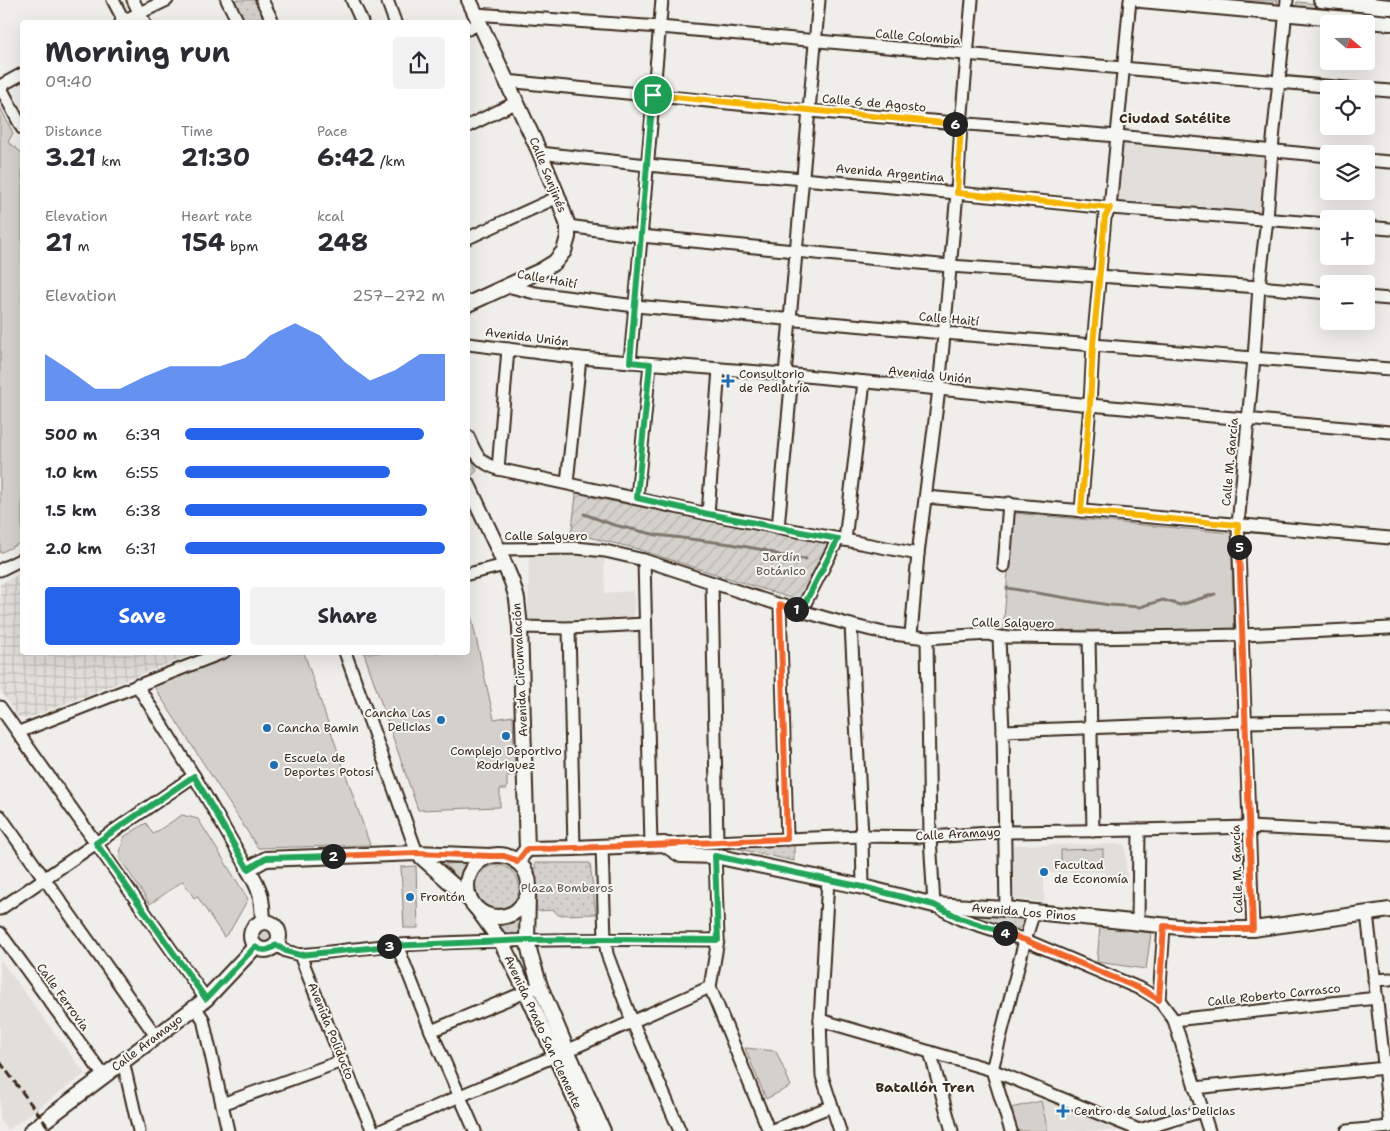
<!DOCTYPE html>
<html lang="en">
<head>
<meta charset="utf-8">
<style>
	body { margin:0; font-family:"Shantell Sans",sans-serif; background:#f2f2f3; color:#2b2b33; height:100vh; display:flex; flex-direction:column; font-size:19px; white-space:nowrap }
	* { box-sizing:border-box; margin:0 }
	p { font-size:16px; color:#7c7c81 }
	.icon { flex:none; width:28px; height:28px; fill:none; stroke:currentColor; stroke-width:2; stroke-linecap:round; stroke-linejoin:round }
	.map { position:relative; flex:1; overflow:hidden }
	.sheet { position:absolute; left:20px; top:20px; width:450px; height:635px; display:flex; flex-direction:column; background:#fff; border-radius:5px; box-shadow:0 5px 20px #0002 }
	.sheet>* { flex:none }
	.needle { width:32px; rotate:110deg }
	.controls { position:absolute; left:1320px; top:15px; display:grid; gap:10px }
	.controls a { display:grid; place-items:center; width:55px; height:55px; border-radius:5px; background:#fff; box-shadow:0 5px 20px #0002; font-size:25px }
	.pin { position:absolute; display:grid; place-items:center; width:42px; height:42px; color:#fff; margin:-21px; border:2px solid #fff; border-radius:50%; box-shadow:0 1px 5px #0007 }
	.km { position:absolute; width:25px; height:25px; margin:-12px; border-radius:50%; background:#222; color:#fff; font-size:14px; line-height:25px; text-align:center }
	.round { display:grid; place-items:center; flex:none; width:52px; height:52px; border-radius:5px; background:#f2f2f3 }
	.headline { display:flex; align-items:center; justify-content:space-between; height:85px; padding:0 25px }
	h1 { font-size:28px; font-weight:700; line-height:38px }
	.stats { display:grid; grid-template-columns:repeat(3,1fr); gap:8px; height:85px; padding:5px 25px }
	.stats div { display:grid; align-content:center }
	.stats b { font-size:25px; font-weight:700 }
	.stats small { font-size:14px; font-weight:400 }
	.stats p { font-size:14px }
	.chart { height:140px; padding:10px 25px }
	.chart p { display:flex; justify-content:space-between }
	.chart svg { width:100%; height:90px; margin-top:5px; fill:#2563eb; opacity:.7 }
	.primary-button { display:flex; gap:10px; margin-top:auto; padding:10px 25px }
	.primary-button a { flex:1; height:58px; border-radius:5px; background:#2563eb; color:#fff; font-size:20px; font-weight:700; line-height:58px; text-align:center }
	.primary-button a+a { background:#f2f2f3; color:#2b2b33 }
	ul { padding:0 25px; list-style:none; font-size:16px }
	li { display:grid; grid-template-columns:80px 60px 1fr; align-items:center; height:38px }
	li i { height:12px; border-radius:6px; background:#2563eb }
	.map>svg:first-child { display:block }
</style>
</head>
<body>
<div class="map">
<svg width="1390" height="1131" viewBox="0 0 1390 1131">
	<defs>
		<pattern id="industrial-grid" width="8" height="8" patternUnits="userSpaceOnUse" patternTransform="scale(1.25)"><rect width="8" height="8" fill="#e2dfdb"/><path d="M0 4h8M4 0v8" fill="none" stroke="#c3c0bc"/></pattern>
		<pattern id="grass-tufts" width="24" height="20" patternUnits="userSpaceOnUse" patternTransform="scale(1.25)"><rect width="24" height="20" fill="#d4d1cc"/><path d="M3 7l-1-3M5 7V3M7 7l1-3M15 17l-1-3M17 17v-4M19 17l1-3" fill="none" stroke="#b7b4af"/></pattern>
		<pattern id="park-dots" width="8" height="8" patternUnits="userSpaceOnUse" patternTransform="scale(1.25)"><rect width="8" height="8" fill="#d4d1cc"/><path d="M2 2h.1M6 6h.1" fill="none" stroke="#b7b4af" stroke-width="1.8" stroke-linecap="round"/></pattern>
		<pattern id="garden-furrows" width="10" height="10" patternUnits="userSpaceOnUse" patternTransform="scale(1.25)"><rect width="10" height="10" fill="#d4d1cc"/><path d="M-1 1l2-2M0 10L10 0M9 11l2-2" fill="none" stroke="#b7b4af"/></pattern>
	</defs>
	<rect width="100%" height="100%" fill="#efeeea"/>
	<filter id="ink" filterUnits="userSpaceOnUse"><feTurbulence type="fractalNoise" baseFrequency=".02" numOctaves="2"/><feDisplacementMap in="SourceGraphic" scale="10" xChannelSelector="R" yChannelSelector="G"/><feConvolveMatrix kernelMatrix="1 2 1 2 8 2 1 2 1" color-interpolation-filters="sRGB"/></filter>
	<g filter="url(#ink)">
		<g fill="#e2dfdb">
			<polygon points="1124,143 1266,156 1261,213 1118,200"/>
			<polygon points="529,556 604,556 605,593 634,591 634,619 535,622 528,620"/>
			<polygon points="1125,844 1127,878 1105,877 1104,872 1044,873 1044,902 1014,899 1013,845"/>
			<polygon points="0,959 85,1074 8,1130 0,1119"/>
			<polygon points="1040,1094 1122,1129 1122,1131 1049,1131"/>
		</g>
		<polygon fill="url(#industrial-grid)" points="22,573 22,652 195,653 26,719 18,717 0,690 0,584"/>
		<g fill="url(#grass-tufts)" stroke="#887e75">
			<polygon points="468,450 477,471 469,478 468,475"/>
			<path d="M471 862C466 868 462 875 462 883L445 864Z"/>
			<circle cx="265" cy="935" r="9"/>
		</g>
		<g fill="url(#park-dots)" stroke="#887e75">
			<polygon points="234,0 257,0 268,22 245,22"/>
			<polygon points="1196,0 1278,0 1277,8"/>
			<polygon points="1297,2 1390,11 1390,18 1296,9"/>
			<polygon points="717,844 794,844 794,861"/>
			<polygon points="535,863 590,863 596,914 558,915 554,910 536,911"/>
			<circle cx="497" cy="887" r="22"/>
			<path d="M521 912V932L517 936 509 937 497 922C507 922 514 918 521 912Z"/>
			<polygon points="971,912 1026,917 1025,924 1017,930 970,917"/>
		</g>
		<polygon fill="url(#garden-furrows)" stroke="#887e75" points="573,489 585,491 591,497 830,544 800,601 634,548 588,537 571,537 576,495"/>
		<g fill="#d4d1cc" stroke="#887e75">
			<polygon points="0,107 13,133 8,142 22,153 22,542 0,553"/>
			<polygon points="1013,513 1231,533 1234,629 1003,631"/>
			<polygon points="470,611 494,719 513,716 515,775 507,776 507,789 500,789 500,807 418,810 364,653 468,652 468,612"/>
			<polygon points="237,653 304,653 370,845 258,848 153,685"/>
			<polygon points="182,815 198,819 248,899 230,931 224,937 197,896 194,898 183,881 150,904 119,857 124,837 146,823 153,834"/>
			<polygon points="1103,849 1103,867 1061,868 1061,850"/>
			<polygon points="416,866 418,928 404,928 401,867"/>
			<polygon points="1100,927 1151,933 1146,969 1097,962"/>
			<polygon points="745,1048 776,1051 791,1086 766,1099"/>
			<polygon points="1041,1101 1048,1131 1017,1131 1011,1108"/>
		</g>
		<g fill="none" stroke-linecap="round" stroke-linejoin="round">
			<g stroke="#81766d" stroke-width="3">
				<polyline points="584,514 614,525 657,535 731,544 764,550 782,556 806,559"/>
				<polyline points="1007,588 1109,605 1140,607 1163,600 1180,605 1215,594"/>
			</g>
			<defs>
				<g id="minor">
					<polyline points="113,0 124,21"/>
					<polyline points="133,0 144,22"/>
					<polyline points="227,0 238,22"/>
					<polyline points="262,0 273,22"/>
					<polyline points="352,0 362,22"/>
					<polyline points="387,0 395,22"/>
					<polyline points="475,14 660,27 1358,89"/>
					<polyline points="121,22 167,0"/>
					<polyline points="468,29 480,23"/>
					<polyline points="506,81 809,111 1117,136 1329,156"/>
					<polyline points="0,86 22,128"/>
					<polyline points="0,86 22,74"/>
					<polyline points="1366,89 1390,91"/>
					<polyline points="468,126 517,102"/>
					<polyline points="540,153 647,165 957,193 1110,208 1329,224"/>
					<polyline points="1366,160 1390,162"/>
					<polyline points="568,226 641,236 950,266 1259,287 1329,293"/>
					<polyline points="1366,227 1390,229"/>
					<polyline points="468,238 558,197"/>
					<polyline points="507,286 535,293 635,306 944,333 1390,369"/>
					<polyline points="1366,297 1390,299"/>
					<polyline points="468,344 580,358 785,374 939,389 1090,405 1390,432"/>
					<polyline points="630,362 662,0"/>
					<polyline points="785,374 819,0"/>
					<path d="M468 436C476 454 478 462 498 469L708 514 918 554"/>
					<polyline points="498,469 508,349"/>
					<polyline points="567,483 580,358"/>
					<polyline points="926,497 1390,538"/>
					<polyline points="637,498 650,364"/>
					<polyline points="1081,511 1090,405 1093,345 1105,217 1110,208 1130,0"/>
					<polyline points="708,514 719,369"/>
					<polyline points="778,528 792,375"/>
					<polyline points="845,540 864,382"/>
					<polyline points="498,549 576,548 605,551 644,560 780,605 851,625 884,633 927,638 988,634 999,637 1089,638 1242,635 1390,628"/>
					<polyline points="644,560 651,845"/>
					<polyline points="1004,566 1009,503"/>
					<polyline points="0,570 22,559"/>
					<polyline points="468,574 505,565"/>
					<polyline points="712,583 717,841"/>
					<polyline points="780,605 787,839"/>
					<polyline points="801,611 838,539"/>
					<polyline points="851,625 862,836 863,887"/>
					<polyline points="520,627 569,628 645,624"/>
					<polyline points="569,628 574,848"/>
					<polyline points="911,635 918,554 939,389 957,193 961,124 972,0"/>
					<polyline points="999,637 1003,731 1006,909"/>
					<polyline points="927,638 930,837 934,905 960,919 1025,940 1143,990 1159,1000 1174,1020 1209,1131"/>
					<polyline points="1089,638 1093,831"/>
					<polyline points="345,652 417,853"/>
					<polyline points="137,685 194,776 248,869"/>
					<polyline points="0,707 206,999"/>
					<polyline points="1003,731 1245,722 1390,720"/>
					<polyline points="19,732 224,652"/>
					<polyline points="0,816 156,1036"/>
					<polyline points="664,844 862,836 930,837 1004,832 1139,830 1249,827 1390,834"/>
					<polyline points="602,847 605,939 607,954 632,1021 680,1131"/>
					<polyline points="715,856 718,940 710,987 769,1131"/>
					<polyline points="828,880 820,1020 822,1076 840,1131"/>
					<polyline points="0,909 194,776"/>
					<polyline points="1367,913 1383,1055 1390,1126"/>
					<polyline points="1138,923 1139,830"/>
					<polyline points="1253,929 1238,525 1254,358 1259,287 1267,219 1272,150 1287,0"/>
					<polyline points="0,933 104,1076"/>
					<polyline points="276,945 286,951 300,955 342,1061 373,1131"/>
					<polyline points="397,945 431,1031 475,1131"/>
					<path d="M300 955C333 952 366 947 398 945 505 939 612 939 718 940"/>
					<polyline points="1374,980 1390,979"/>
					<polyline points="1159,1000 1164,926"/>
					<polyline points="195,1007 203,1019 228,1131"/>
					<polyline points="820,1020 992,1070 1139,1130"/>
					<polyline points="1174,1020 1377,998"/>
					<polyline points="431,1031 540,986"/>
					<polyline points="930,1052 952,1131"/>
					<polyline points="123,1061 139,1131"/>
					<polyline points="1195,1088 1385,1068"/>
					<polyline points="222,1104 342,1061"/>
					<polyline points="380,1131 460,1096 555,1056 710,987"/>
					<polyline points="770,1131 832,1106"/>
					<polyline points="1011,1131 992,1070 1025,940 1034,912"/>
					<polyline points="1136,1131 1202,1111"/>
					<polyline points="1347,1131 1390,1127"/>
				</g>
				<g id="major">
					<polyline points="1141,0 1390,23"/>
					<polyline points="1321,0 1390,7"/>
					<polyline points="468,304 542,270 555,262 564,251 568,237 568,226 558,197 540,153 469,0"/>
					<polyline points="468,485 498,549 512,582 517,599 520,627 527,849 517,862"/>
					<polyline points="527,849 574,848 664,844 681,855 715,856 863,887 934,905 1006,909 1199,929 1253,929 1390,910"/>
					<polyline points="417,853 471,901"/>
					<circle cx="498" cy="886" r="31"/>
					<polyline points="528,895 527,940 531,957 540,986 567,1050 603,1131"/>
					<polyline points="478,910 501,942 526,991 589,1131"/>
					<path d="M263 921C262 897 261 890 248 869L266 859 417 853 490 856"/>
					<circle cx="265" cy="936" r="14"/>
					<polyline points="31,1131 206,999 255,947"/>
				</g>
			</defs>
			<use href="#minor" stroke="#3b2a1e" stroke-width="15"/>
			<use href="#major" stroke="#3b2a1e" stroke-width="18"/>
			<use href="#minor" stroke="#f6f6f2" stroke-width="11"/>
			<use href="#major" stroke="#f6f6f2" stroke-width="14"/>
			<polyline stroke="#3b2a1e" stroke-width="3" stroke-dasharray="8 4" stroke-linecap="butt" points="0,1062 51,1131"/>
		</g>
	</g>
	<g fill="none" stroke-linecap="round" stroke-linejoin="round" filter="url(#ink)">
		<defs>
			<polyline id="split-1" points="653,95 630,362 650,364 637,498 708,514 838,539 801,611 796,609"/>
			<path id="split-2" d="M333 856 417 853 490 856H504L513 859 517 862 527 849C613 848 700 842 787 839L780 605 796 609"/>
			<path id="split-3" d="M333 856 266 858 248 869 194 776 96 843 206 999 255 947C263 952 269 951 276 945L286 951 300 955 389 946"/>
			<polyline id="split-4" points="389,946 527,940 605,939 718,940 715,856 863,887 934,905 960,918 1005,933"/>
			<polyline id="split-5" points="1005,933 1025,940 1143,990 1159,1000 1164,926 1199,929 1253,929 1239,547"/>
			<polyline id="split-6" points="955,124 961,124 957,193 1110,208 1105,217 1093,345 1090,405 1081,511 1238,525 1239,547"/>
			<polyline id="split-7" points="653,95 955,124"/>
		</defs>
		<use href="#split-1" stroke="#fff" stroke-width="10"/>
		<use href="#split-2" stroke="#fff" stroke-width="10"/>
		<use href="#split-3" stroke="#fff" stroke-width="10"/>
		<use href="#split-4" stroke="#fff" stroke-width="10"/>
		<use href="#split-5" stroke="#fff" stroke-width="10"/>
		<use href="#split-6" stroke="#fff" stroke-width="10"/>
		<use href="#split-7" stroke="#fff" stroke-width="10"/>
		<use href="#split-1" stroke="#22a559" stroke-width="6"/>
		<use href="#split-2" stroke="#f0652b" stroke-width="6"/>
		<use href="#split-3" stroke="#22a559" stroke-width="6"/>
		<use href="#split-4" stroke="#22a559" stroke-width="6"/>
		<use href="#split-5" stroke="#f0652b" stroke-width="6"/>
		<use href="#split-6" stroke="#f5b400" stroke-width="6"/>
		<use href="#split-7" stroke="#f5b400" stroke-width="6"/>
	</g>
	<g fill="#1f6fb2" stroke="#f6f6f2" stroke-width="2">
		<path d="M725.5 373.5h5v5h5v5h-5v5h-5v-5h-5v-5h5z"/>
		<circle cx="441" cy="720" r="5"/>
		<circle cx="267" cy="728" r="5"/>
		<circle cx="506" cy="736" r="5"/>
		<circle cx="274" cy="765" r="5"/>
		<circle cx="1044" cy="872" r="5"/>
		<circle cx="410" cy="897" r="5"/>
		<path d="M1060.5 1103.5h5v5h5v5h-5v5h-5v-5h-5v-5h5z"/>
	</g>
	<g text-anchor="middle" stroke-width="4" stroke-linejoin="round" paint-order="stroke">
		<g font-size="12" fill="#3b2a1e" stroke="#f6f6f2">
			<text transform="translate(918 37) rotate(5)" y="4">Calle Colombia</text>
			<text transform="translate(874 103) rotate(5)" y="4">Calle 6 de Agosto</text>
			<text transform="translate(890 173) rotate(5)" y="4">Avenida Argentina</text>
			<text transform="translate(548 175) rotate(68)" y="4">Calle Sanjinés</text>
			<text transform="translate(547 279) rotate(10)" y="4">Calle Haití</text>
			<text transform="translate(949 319) rotate(5)" y="4">Calle Haití</text>
			<text transform="translate(527 337) rotate(7)" y="4">Avenida Unión</text>
			<text transform="translate(930 375) rotate(6)" y="4">Avenida Unión</text>
			<text transform="translate(1230 462) rotate(-85)" y="4">Calle M. García</text>
			<text x="546" y="540">Calle Salguero</text>
			<text transform="translate(1013 623) rotate(1)" y="4">Calle Salguero</text>
			<text transform="translate(520 670) rotate(-93)" y="4">Avenida Circunvalación</text>
			<text transform="translate(958 834) rotate(-3)" y="4">Calle Aramayo</text>
			<text transform="translate(1237 869) rotate(-92)" y="4">Calle M. García</text>
			<text transform="translate(1024 912) rotate(5)" y="4">Avenida Los Pinos</text>
			<text transform="translate(1274 995) rotate(-6)" y="4">Calle Roberto Carrasco</text>
			<text transform="translate(63 997) rotate(54)" y="4">Calle Ferrovia</text>
			<text transform="translate(331 1031) rotate(68)" y="4">Avenida Poliducto</text>
			<text transform="translate(543 1032) rotate(65)" y="4">Avenida Prado San Clemente</text>
			<text transform="translate(147 1043) rotate(-37)" y="4">Calle Aramayo</text>
		</g>
		<g font-size="12" fill="#3b2a1e" stroke="#f6f6f2" text-anchor="start">
			<text x="739" y="378">Consultorio<tspan x="739" dy="14">de Pediatría</tspan></text>
			<text x="431" y="717" text-anchor="end">Cancha Las<tspan x="431" dy="14">Delicias</tspan></text>
			<text x="277" y="732">Cancha Bamin</text>
			<text x="506" y="755" text-anchor="middle">Complejo Deportivo<tspan x="506" dy="14">Rodriguez</tspan></text>
			<text x="284" y="762">Escuela de<tspan x="284" dy="14">Deportes Potosí</tspan></text>
			<text x="1054" y="869">Facultad<tspan x="1054" dy="14">de Economía</tspan></text>
			<text x="420" y="901">Frontón</text>
			<text x="1074" y="1115">Centro de Salud las Delicias</text>
		</g>
		<g font-size="12" fill="#61544a" stroke="#f6f6f2">
			<text x="781" y="561">Jardín<tspan x="781" dy="14">Botánico</tspan></text>
			<text x="567" y="892">Plaza Bomberos</text>
		</g>
		<g font-size="14" font-weight="bold" fill="#3b2a1e" stroke="#f6f6f2">
			<text x="1175" y="123">Ciudad Satélite</text>
			<text x="925" y="1092">Batallón Tren</text>
		</g>
	</g>
</svg>
<div class="controls">
<a><svg class="needle" viewBox="-14 -14 28 28"><path d="M0-13l5 13h-10z" fill="#e53935"/><path d="M0 13l5-13h-10z" fill="#7c7c81"/></svg></a>
<a><svg class="icon" aria-label="locate" viewBox="0 0 24 24"><circle cx="12" cy="12" r="6"/><path d="M12 2v4M12 18v4M2 12h4M18 12h4"/></svg></a>
<a><svg class="icon" aria-label="layers" viewBox="0 0 24 24"><path d="M12 4l9 5-9 5-9-5zM3 14l9 5 9-5"/></svg></a>
<a>+</a>
<a>−</a>
</div>
<div class="pin" style="left:653px;top:95px;background:#1e9e55"><svg class="icon" aria-label="arrive" viewBox="0 0 24 24"><path d="M6 21V4h12l-3 4 3 4H6"/></svg></div>
<b class="km" style="left:796px;top:609px">1</b>
<b class="km" style="left:333px;top:856px">2</b>
<b class="km" style="left:389px;top:946px">3</b>
<b class="km" style="left:1005px;top:933px">4</b>
<b class="km" style="left:1239px;top:547px">5</b>
<b class="km" style="left:955px;top:124px">6</b>
<section class="sheet">
<div class="headline"><div><h1>Morning run</h1><p>09:40</p></div><a class="round"><svg class="icon" aria-label="share" viewBox="0 0 24 24"><path d="M12 15V3M7 8l5-5 5 5M5 13v7h14v-7"/></svg></a></div>
<div class="stats">
<div><p>Distance</p><b>3.21<small> km</small></b></div>
<div><p>Time</p><b>21:30</b></div>
<div><p>Pace</p><b>6:42<small> /km</small></b></div>
</div>
<div class="stats">
<div><p>Elevation</p><b>21<small> m</small></b></div>
<div><p>Heart rate</p><b>154<small> bpm</small></b></div>
<div><p>kcal</p><b>248</b></div>
</div>
<div class="chart"><p><span>Elevation</span>257–272 m</p>
<svg viewBox="0 0 160 44" preserveAspectRatio="none"><path d="M0 44V21L10 29L20 38L30 38L40 32L50 27L60 27L70 27L80 23L90 12L100 6L110 12L120 25L130 34L140 29L150 21L160 21V44z"/></svg>
</div>
<ul>
<li><b>500 m</b>6:39<i style="width:92%"></i></li>
<li><b>1.0 km</b>6:55<i style="width:79%"></i></li>
<li><b>1.5 km</b>6:38<i style="width:93%"></i></li>
<li><b>2.0 km</b>6:31<i style="width:100%"></i></li>
</ul>
<div class="primary-button"><a>Save</a><a>Share</a></div>
</section>
</div>
</body>
</html>
